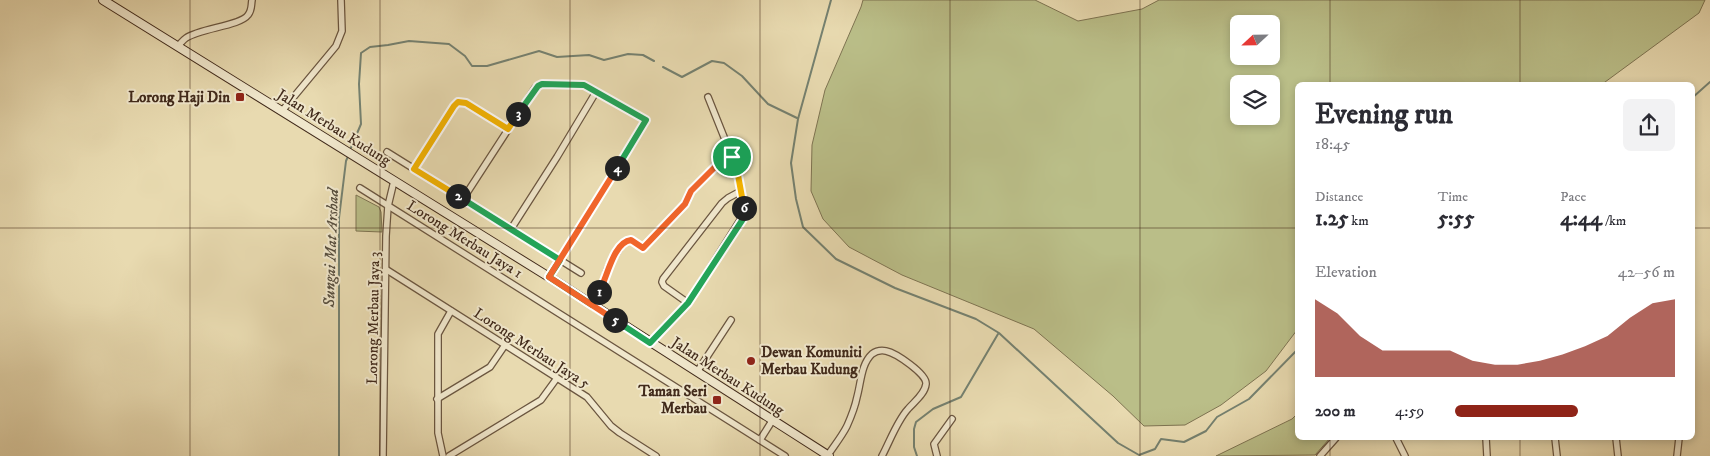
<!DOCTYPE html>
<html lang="en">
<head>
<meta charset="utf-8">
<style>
	body { margin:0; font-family:"IM FELL DW Pica",serif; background:#f2f2f3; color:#2b2b33; height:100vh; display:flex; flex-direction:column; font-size:19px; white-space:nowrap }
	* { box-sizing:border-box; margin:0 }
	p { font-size:16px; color:#7c7c81 }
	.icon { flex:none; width:28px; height:28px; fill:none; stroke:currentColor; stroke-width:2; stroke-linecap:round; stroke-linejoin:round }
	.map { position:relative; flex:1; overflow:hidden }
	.sheet { position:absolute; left:1295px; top:82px; width:400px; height:358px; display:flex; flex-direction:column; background:#fff; border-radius:8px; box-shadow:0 2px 8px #0003 }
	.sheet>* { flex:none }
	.needle { width:32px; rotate:248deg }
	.buttons { position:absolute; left:1230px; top:15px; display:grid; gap:10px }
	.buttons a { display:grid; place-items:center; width:50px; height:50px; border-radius:8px; background:#fff; box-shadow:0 2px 8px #0003; font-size:25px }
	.pin { position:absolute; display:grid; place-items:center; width:42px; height:42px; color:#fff; margin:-21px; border:2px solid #fff; border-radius:50%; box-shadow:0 1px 5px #0007 }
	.km { position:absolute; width:25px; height:25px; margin:-12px; border-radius:50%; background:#222; color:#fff; font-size:14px; line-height:25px; text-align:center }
	.round { display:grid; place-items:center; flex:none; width:52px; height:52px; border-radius:8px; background:#f2f2f3 }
	.head { display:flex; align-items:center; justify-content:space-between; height:85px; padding:0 20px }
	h1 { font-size:28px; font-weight:800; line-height:38px }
	.figures { display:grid; grid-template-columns:repeat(3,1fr); gap:8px; height:85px; padding:5px 20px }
	.figures div { display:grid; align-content:center }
	.figures b { font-size:21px; font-weight:800 }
	.figures small { font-size:14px; font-weight:400 }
	.figures p { font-size:14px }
	.chart { height:140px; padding:10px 20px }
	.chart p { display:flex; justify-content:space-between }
	.chart svg { width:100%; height:90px; margin-top:5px; fill:#8f2418; opacity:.7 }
	ul { padding:0 20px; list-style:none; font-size:16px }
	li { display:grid; grid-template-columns:80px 60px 1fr; align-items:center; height:38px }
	li i { height:12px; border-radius:6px; background:#8f2418 }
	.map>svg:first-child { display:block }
</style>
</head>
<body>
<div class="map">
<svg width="1710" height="456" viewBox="0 0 1710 456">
	<rect width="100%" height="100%" fill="#e8dab0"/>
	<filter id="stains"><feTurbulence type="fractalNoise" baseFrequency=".004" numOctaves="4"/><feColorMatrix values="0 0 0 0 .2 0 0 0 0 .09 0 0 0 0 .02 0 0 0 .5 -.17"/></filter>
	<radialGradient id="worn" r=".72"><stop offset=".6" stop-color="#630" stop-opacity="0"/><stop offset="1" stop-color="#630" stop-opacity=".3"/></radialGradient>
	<g fill="#babe88" stroke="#7e7452" fill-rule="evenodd">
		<path d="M863 0H1035L1078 21 1142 9 1159 0H1705L1699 13 1601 85H1298L1297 330 1266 371 1221 405 1185 425 1144 426 1113 396 1034 329 902 275 849 247 823 219 811 191 812 145 825 90 861 7ZM1239 24H1271V56H1239ZM1239 84H1271V116H1239Z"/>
		<polygon points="356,195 379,207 381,212 382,232 356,231"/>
		<polygon points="1297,414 1298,438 1330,438 1315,455 1216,456 1292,419"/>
	</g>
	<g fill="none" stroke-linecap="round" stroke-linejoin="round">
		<g stroke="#758170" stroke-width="2">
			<polyline points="831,0 798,119 791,163 796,199 803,227 836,259 895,288 976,319 999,333 1118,443 1139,455 1155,449 1161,439 1184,442 1206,431 1217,417 1249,399 1298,349"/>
			<polyline points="663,67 682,77 712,61 724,63 742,76 768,104 797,118"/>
			<polyline points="1692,98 1710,82"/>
			<polyline points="350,150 361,124 359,84 361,53 370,47 388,45 409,41 449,44 465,56 472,66 487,66 539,51 557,57 589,55 604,60 628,54 643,55 654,61"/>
			<polyline points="339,456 339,218 346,161 349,154"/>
			<polyline points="917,456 914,447 914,429 916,422 933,409 961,397 998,334"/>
		</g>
		<defs>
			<g id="street">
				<path d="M178 46C181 43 183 40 186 38 201 28 240 26 248 15 252 10 251 6 252 0"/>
				<polyline points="282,111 336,46 342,31 341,0"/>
				<polyline points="387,152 581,273"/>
				<polyline points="414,169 454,106 458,103 466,103 508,129"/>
				<polyline points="360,188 785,456"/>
				<polyline points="463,199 535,88 542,84 584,85 646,120 549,277"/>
				<polyline points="511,229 557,157 596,92"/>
				<polyline points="387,270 587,397 611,426 620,433 656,456"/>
				<polyline points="688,303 664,286 662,282 663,279 722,203 728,198 741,191"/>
				<polyline points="592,305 603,286 607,270 611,262 621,246 627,241 631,240 643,248 685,204 691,191 720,162 725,158 732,157"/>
				<polyline points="650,343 688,303 744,214 736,163 732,157 708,97"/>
				<polyline points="697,372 731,320"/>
				<polyline points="437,399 490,367 505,345"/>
				<polyline points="1396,438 1405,456"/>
				<polyline points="1486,438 1487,456"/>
				<polyline points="1555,438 1557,456"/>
				<polyline points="1616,438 1618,456"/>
				<polyline points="760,440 772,421"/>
				<path d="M828 455C834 446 842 436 847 426 851 417 855 407 857 397 861 383 861 364 872 354 876 351 881 350 886 351 896 353 927 374 926 384 925 394 914 402 908 409 897 421 890 441 882 456"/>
				<polyline points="383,456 386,236 388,206 394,181"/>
				<polyline points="443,456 438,433 438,334 451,311"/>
				<polyline points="449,456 541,400 557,378"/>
				<polyline points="937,456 934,444 952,419"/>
				<polyline points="1320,456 1336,438"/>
				<polyline points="1677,456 1679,438"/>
			</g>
			<polyline id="secondary" points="103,0 549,277 829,456"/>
		</defs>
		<use href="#street" stroke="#6b5640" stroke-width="8"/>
		<use href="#secondary" stroke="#412a1b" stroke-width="10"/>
		<use href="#street" stroke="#f0e7cc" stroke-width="5.5"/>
		<use href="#secondary" stroke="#f0e7cc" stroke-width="8"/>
	</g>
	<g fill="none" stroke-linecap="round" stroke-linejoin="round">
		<defs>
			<path id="split-1" d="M599 292C607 279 613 242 631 240L643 248 685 204 691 191 720 162 725 158 732 157"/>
			<polyline id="split-2" points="458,196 560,260 549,277 592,305 599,292"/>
			<polyline id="split-3" points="458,196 414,169 454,106 458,102 466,103 508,129 518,114"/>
			<polyline id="split-4" points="518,114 538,86 542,84 584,85 646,120 617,168"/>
			<polyline id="split-5" points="615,320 549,277 617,168"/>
			<polyline id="split-6" points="615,320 650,343 688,303 743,219 744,208"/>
			<polyline id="split-7" points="732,157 736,164 744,208"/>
		</defs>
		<use href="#split-1" stroke="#fff" stroke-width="10"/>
		<use href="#split-2" stroke="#fff" stroke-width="10"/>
		<use href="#split-3" stroke="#fff" stroke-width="10"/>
		<use href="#split-4" stroke="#fff" stroke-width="10"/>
		<use href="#split-5" stroke="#fff" stroke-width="10"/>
		<use href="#split-6" stroke="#fff" stroke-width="10"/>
		<use href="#split-7" stroke="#fff" stroke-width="10"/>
		<use href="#split-1" stroke="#f0652b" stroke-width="6"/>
		<use href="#split-2" stroke="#22a559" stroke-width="6"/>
		<use href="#split-3" stroke="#f5b400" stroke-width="6"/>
		<use href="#split-4" stroke="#22a559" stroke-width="6"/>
		<use href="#split-5" stroke="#f0652b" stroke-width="6"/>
		<use href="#split-6" stroke="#22a559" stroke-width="6"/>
		<use href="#split-7" stroke="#f5b400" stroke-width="6"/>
	</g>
	<path fill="none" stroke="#412a1b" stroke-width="1" stroke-opacity="0.55" d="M190 0V456M380 0V456M570 0V456M760 0V456M950 0V456M1140 0V456M1330 0V85M1520 0V85M0 228H1298M1692 228H1710M1330 438V456M1520 438V456"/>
	<g fill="#8f2418" stroke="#f0e7cc" stroke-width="2">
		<rect x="235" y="92" width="10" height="10" rx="2.5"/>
		<circle cx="751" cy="361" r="5"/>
		<rect x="712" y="395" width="10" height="10" rx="2.5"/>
	</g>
	<g text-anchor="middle" stroke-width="4" stroke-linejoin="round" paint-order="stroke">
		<g font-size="15" font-weight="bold" fill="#412a1b" stroke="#f0e7cc" text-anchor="end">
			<text x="230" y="102">Lorong Haji Din</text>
			<text x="761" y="357" text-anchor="start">Dewan Komuniti<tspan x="761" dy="17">Merbau Kudung</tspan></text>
			<text x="707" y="396">Taman Seri<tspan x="707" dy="17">Merbau</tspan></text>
		</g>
		<g font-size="15" fill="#412a1b" stroke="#f0e7cc">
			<text transform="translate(334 127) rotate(32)" y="5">Jalan Merbau Kudung</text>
			<text transform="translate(465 239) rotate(32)" y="5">Lorong Merbau Jaya 1</text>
			<text transform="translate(373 318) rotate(-89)" y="5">Lorong Merbau Jaya 3</text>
			<text transform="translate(532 348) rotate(33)" y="5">Lorong Merbau Jaya 5</text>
			<text transform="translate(728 376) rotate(33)" y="5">Jalan Merbau Kudung</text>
		</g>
		<g font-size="16" font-style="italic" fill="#574e3e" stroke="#f0e7cc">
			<text transform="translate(330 248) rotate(-88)" y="6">Sungai Mat Arshad</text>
		</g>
	</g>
	<rect width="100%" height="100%" filter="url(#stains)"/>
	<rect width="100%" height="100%" fill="url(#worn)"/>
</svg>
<div class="buttons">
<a><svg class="needle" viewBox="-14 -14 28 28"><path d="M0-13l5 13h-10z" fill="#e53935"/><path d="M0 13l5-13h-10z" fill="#7c7c81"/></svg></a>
<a><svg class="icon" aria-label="layers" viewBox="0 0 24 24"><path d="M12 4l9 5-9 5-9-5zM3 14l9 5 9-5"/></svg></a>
</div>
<div class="pin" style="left:732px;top:157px;background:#1e9e55"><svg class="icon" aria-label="arrive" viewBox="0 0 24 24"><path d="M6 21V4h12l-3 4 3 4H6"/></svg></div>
<b class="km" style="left:599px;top:292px">1</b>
<b class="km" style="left:458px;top:196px">2</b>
<b class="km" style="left:518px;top:114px">3</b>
<b class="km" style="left:617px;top:168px">4</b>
<b class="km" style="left:615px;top:320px">5</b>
<b class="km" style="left:744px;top:208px">6</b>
<section class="sheet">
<div class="head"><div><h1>Evening run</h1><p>18:45</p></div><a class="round"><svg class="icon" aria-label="share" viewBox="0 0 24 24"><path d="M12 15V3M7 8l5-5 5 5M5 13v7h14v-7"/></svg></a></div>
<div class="figures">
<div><p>Distance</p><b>1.25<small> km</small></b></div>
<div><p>Time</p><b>5:55</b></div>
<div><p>Pace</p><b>4:44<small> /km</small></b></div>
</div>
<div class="chart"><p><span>Elevation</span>42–56 m</p>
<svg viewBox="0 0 160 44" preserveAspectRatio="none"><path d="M0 44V6L10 13L20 24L30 31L40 31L50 31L60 31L70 36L80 38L90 38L100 36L110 33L120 29L130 24L140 15L150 8L160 6V44z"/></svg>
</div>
<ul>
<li><b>200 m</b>4:59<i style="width:56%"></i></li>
</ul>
</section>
</div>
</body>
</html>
